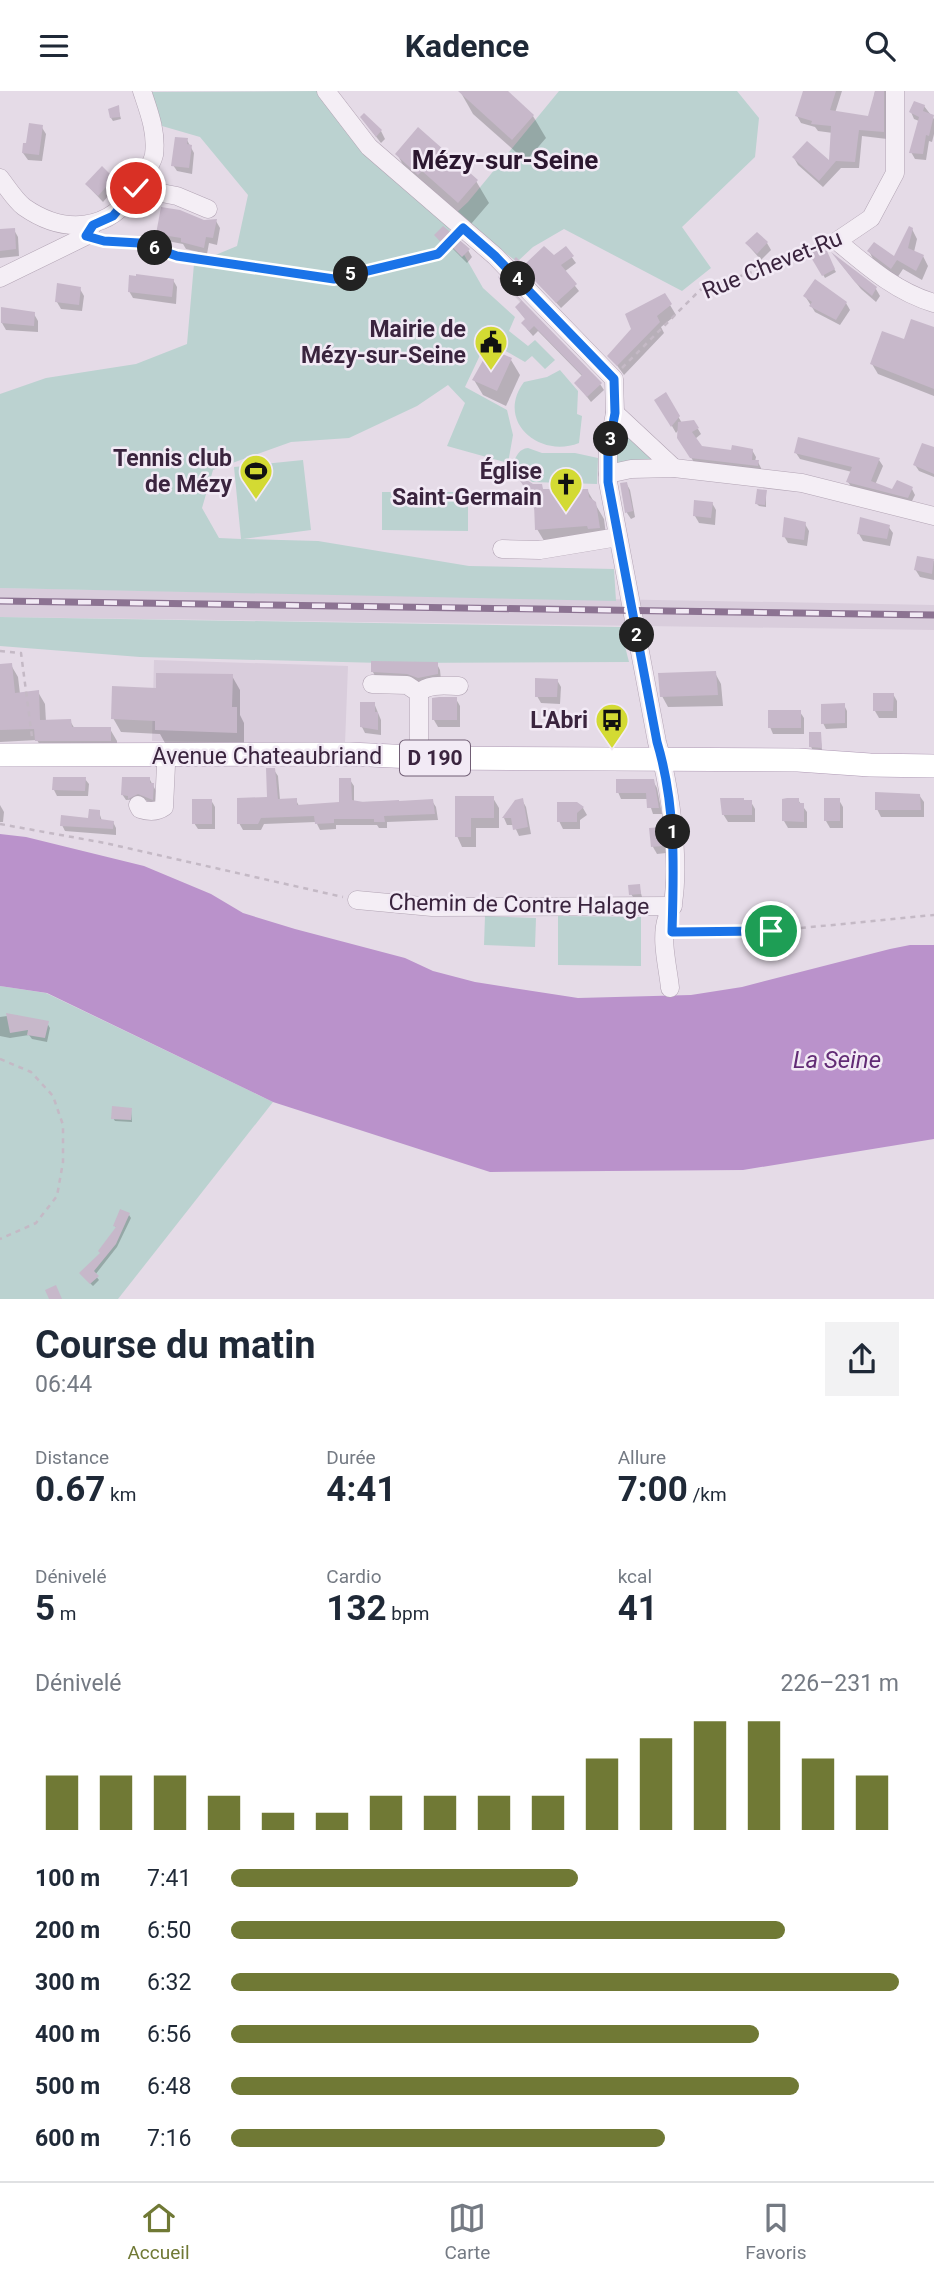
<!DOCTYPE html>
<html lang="fr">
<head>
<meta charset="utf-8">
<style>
	body { margin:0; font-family:Roboto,sans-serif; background:#f2f2f3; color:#1f2937; height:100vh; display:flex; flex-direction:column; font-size:26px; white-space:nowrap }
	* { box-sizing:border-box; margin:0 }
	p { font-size:23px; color:#747a83 }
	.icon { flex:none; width:38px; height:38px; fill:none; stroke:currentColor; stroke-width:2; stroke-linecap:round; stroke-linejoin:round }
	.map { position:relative; height:1208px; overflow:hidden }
	.drawer { display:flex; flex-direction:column; background:#fff; flex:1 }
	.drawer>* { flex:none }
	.pin { position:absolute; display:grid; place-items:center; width:60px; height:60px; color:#fff; margin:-30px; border:4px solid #fff; border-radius:50%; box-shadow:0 2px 7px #0007 }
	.km { position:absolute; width:35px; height:35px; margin:-18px; border-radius:50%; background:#222; color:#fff; font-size:19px; line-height:35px; text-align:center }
	.round { display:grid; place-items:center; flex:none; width:74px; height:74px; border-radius:0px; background:#f2f2f3 }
	.headline { display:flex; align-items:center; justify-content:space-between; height:119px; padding:0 35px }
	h1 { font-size:38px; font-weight:700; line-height:52px }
	.stats { display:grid; grid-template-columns:repeat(3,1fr); gap:10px; height:119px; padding:7px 35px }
	.stats div { display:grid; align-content:center }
	.stats b { font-size:35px; font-weight:700 }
	.stats small { font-size:19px; font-weight:400 }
	.stats p { font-size:19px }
	.chart { height:196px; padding:14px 35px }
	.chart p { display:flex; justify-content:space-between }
	.chart svg { width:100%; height:126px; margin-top:7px; stroke:#707935; stroke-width:6 }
	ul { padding:0 35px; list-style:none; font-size:23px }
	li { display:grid; grid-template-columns:112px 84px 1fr; align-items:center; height:52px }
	li i { height:18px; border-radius:9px; background:#707935 }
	header { display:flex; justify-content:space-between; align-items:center; height:91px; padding:0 35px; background:#fff; font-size:32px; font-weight:700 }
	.dock { display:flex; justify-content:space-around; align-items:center; height:98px; border-top:2px solid #e0e1e3; background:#fff; font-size:19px; color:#747a83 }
	.dock a { display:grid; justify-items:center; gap:4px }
	.dock .active { color:#707935 }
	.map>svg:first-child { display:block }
</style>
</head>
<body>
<header><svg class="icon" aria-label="menu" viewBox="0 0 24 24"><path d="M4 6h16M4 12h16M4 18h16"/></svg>Kadence<svg class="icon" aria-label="search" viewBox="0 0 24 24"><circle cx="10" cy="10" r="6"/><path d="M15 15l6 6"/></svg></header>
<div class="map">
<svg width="934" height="1208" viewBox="0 0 934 1208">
	<rect width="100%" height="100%" fill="#e5dbe7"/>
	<g fill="#d9cddc">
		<polygon points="0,497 934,514 934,539 0,526"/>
		<polygon points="154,569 348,575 345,653 152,650"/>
	</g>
	<g fill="#bbd2d0">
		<polygon points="320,0 446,132 483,197 515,226 509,240 528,255 535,249 555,269 545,278 532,265 525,271 497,255 499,250 489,245 465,296 507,319 513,344 508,372 447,355 465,312 448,294 417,315 349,347 291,351 213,379 202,417 219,447 241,448 234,376 303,369 311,439 243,448 318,450 469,475 614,478 616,510 0,497 0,303 46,287 136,273 187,253 194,173 237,155 248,104 200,46 162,35 151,1"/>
		<polygon points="559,0 737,0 759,27 755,66 682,136 711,177 682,200 564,138 533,156 517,171 455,123 468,111"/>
		<path d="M560 279 578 300 577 323 582 325 579 352C539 368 495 330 524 291L547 286Z"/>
		<polygon points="620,338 659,373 612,374"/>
		<path d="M528 357 542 362H575L598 367 597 393 532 391 513 372C517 364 519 358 528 357Z"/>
		<polygon points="382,401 468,401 468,440 382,439"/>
		<polygon points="0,526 620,536 629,571 382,572 140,566 0,555"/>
		<polygon points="485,825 536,827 535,856 484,854"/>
		<polygon points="558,825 641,826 641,875 558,874"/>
		<polygon points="0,895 46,902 273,1011 118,1208 0,1208"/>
	</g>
	<polygon fill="#ba92cb" points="0,743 26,746 144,775 211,803 243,822 295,838 405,867 433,880 475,891 578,907 691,904 742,896 890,858 910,854 934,854 934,1048 743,1079 490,1081 273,1011 47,902 0,895"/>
	<g fill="#0003">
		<polygon points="460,0 505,0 533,25 546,47 526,70 473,23"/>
		<polygon points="805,0 842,0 835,22 870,27 875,0 891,0 887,48 862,45 859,77 841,77 823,96 798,74 794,67 830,73 833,42 818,40 815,36 801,32 797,25"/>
		<polygon points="924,15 934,28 934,43 932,51 929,50 926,69 915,68 911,61 919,30 914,28 911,21"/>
		<polygon points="118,17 121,28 113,30 111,27"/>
		<polygon points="367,34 381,40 385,48 381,52"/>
		<polygon points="41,35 46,43 42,70 28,69 23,62"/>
		<polygon points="187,49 194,62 192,83 177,80 173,74"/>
		<polygon points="397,63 476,90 489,112 471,133 435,101 432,105 410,86"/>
		<polygon points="102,78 117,95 103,111 87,94"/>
		<polygon points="204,130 216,130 220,137 217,154 209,152 207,163 186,158 183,153 162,149 158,142"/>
		<polygon points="912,138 917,148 914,161 923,165 928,175 922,189 903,178 897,187 874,170 869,160 895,168"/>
		<polygon points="0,139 14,139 18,146 19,165 0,167"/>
		<polygon points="436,145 468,159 472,166 467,172 452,157 449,160"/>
		<polygon points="767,152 771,159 761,169 747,153"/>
		<polygon points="807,156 825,162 836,181 825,187"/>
		<polygon points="565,157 576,172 564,181 579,200 561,217 516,168 524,176 554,166"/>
		<polygon points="837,168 876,198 880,205 876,211 861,198"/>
		<polygon points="173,189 177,196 176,213 133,207 129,200"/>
		<polygon points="503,193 600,293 604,299 591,311 576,292 583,286 538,240 533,245 527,238 524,232 526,229 517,217 522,212"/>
		<polygon points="80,198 84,205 82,220 61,218 57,211"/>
		<polygon points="805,205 846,212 850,219 840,234 815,221"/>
		<polygon points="670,214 676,224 661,236 664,242 624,284 610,265 633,238"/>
		<polygon points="34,223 38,230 38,241 6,239 2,232"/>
		<polygon points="934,238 934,305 878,283 872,273 905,251"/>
		<polygon points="511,269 520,284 506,315 483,304 474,289 496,271"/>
		<polygon points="665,304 682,332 698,338 701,343 695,348 701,356 733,361 752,359 756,366 755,371 758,371 761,377 761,381 695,373 679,346 680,337 676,342 657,309"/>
		<polygon points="934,358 934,386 919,380 915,374"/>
		<polygon points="796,362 879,369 883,375 875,394 893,400 912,398 915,404 911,412 852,397 848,391 852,381 800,368"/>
		<polygon points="626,392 630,399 635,426 631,428 627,422 622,393"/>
		<polygon points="533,395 541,395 544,400 587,399 604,428 607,452 546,453 537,438 536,421 529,408"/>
		<polygon points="766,401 766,416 759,415 757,413"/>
		<polygon points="712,412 716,419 715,434 699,432 695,425"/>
		<polygon points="805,433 809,440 807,455 788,452 784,445"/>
		<polygon points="888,435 893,442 890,455 863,450 859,443"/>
		<polygon points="918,467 934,470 934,489 920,486 915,478"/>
		<polygon points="437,573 440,579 441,589 422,593 412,588 376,587 373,581"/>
		<polygon points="11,574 18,586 20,603 38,601 45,613 46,631 70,630 75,638 110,638 117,650 117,661 44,661 37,649 0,651 0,575"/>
		<polygon points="715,582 721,593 723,615 668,616 662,605"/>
		<polygon points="232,585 240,599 240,624 244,632 244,656 165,652 160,643 121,641 113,627 157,599"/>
		<polygon points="557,589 561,596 560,613 541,612 537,605"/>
		<polygon points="893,603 897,610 897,627 879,627 875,620"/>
		<polygon points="456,608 460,615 460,636 438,636 434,629"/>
		<polygon points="374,612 381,629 381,644 365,642 362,636"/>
		<polygon points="844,614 847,620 847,637 826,638 823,632"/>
		<polygon points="800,621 804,627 804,643 773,643 770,636"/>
		<polygon points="820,643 822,659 812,658 811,655"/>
		<polygon points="274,679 278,685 280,709 296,709 299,715 341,713 350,689 354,695 354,711 432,710 436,716 438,729 387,731 387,737 379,737 377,734 336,734 336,738 320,739 316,731 264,733 261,739 243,739 239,732 268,708"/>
		<polygon points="149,687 156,700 156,713 142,708 126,709 122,703"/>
		<polygon points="85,688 89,693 88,705 57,705 54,699"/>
		<polygon points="653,690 657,697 662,723 653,723 648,708 621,708 618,701"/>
		<polygon points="919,704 924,711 924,726 881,726 877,718"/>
		<polygon points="457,707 493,707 499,717 499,737 476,737 476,756 462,756 457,745"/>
		<polygon points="211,709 215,716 215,738 198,738 194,732"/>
		<polygon points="522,709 526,716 531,743 519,745 514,734 507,734 504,727 516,710"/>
		<polygon points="798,709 807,721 807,737 788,737 784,730"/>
		<polygon points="839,709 843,716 843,737 830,737 826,730"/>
		<polygon points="751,711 755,718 755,731 728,731 723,723"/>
		<polygon points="576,713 583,717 587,724 580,729 580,738 563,738 559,730"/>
		<polygon points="0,714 4,721 3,731 0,731"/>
		<polygon points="99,721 102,730 113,731 116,737 116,744 65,740 62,734 90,729"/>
		<polygon points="661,738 665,745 666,762 657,763 653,756 651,739"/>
		<polygon points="639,795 642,806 633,806 631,803"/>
		<polygon points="14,924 47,932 50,937 47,951 32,948 29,944 10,947 0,945 0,926"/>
		<polygon points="131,1019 132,1031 115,1030 113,1027"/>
		<polygon points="129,1124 131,1127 117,1156 95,1184 99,1189 93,1195 83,1185 101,1163 117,1138 115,1135"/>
	</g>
	<g fill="#c7b8ca">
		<polygon points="458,0 508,0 534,24 512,49"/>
		<polygon points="803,0 836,0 830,19 868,25 875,0 884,0 884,41 859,39 855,71 836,70 819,90 792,66 807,50 829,69 831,35 811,33 812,30 795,25"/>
		<polygon points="914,10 925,14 923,20 934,24 929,45 926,44 923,63 909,62 919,26 909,21"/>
		<polygon points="119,14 120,26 110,27 108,18"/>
		<polygon points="364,22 382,39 376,46 360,26"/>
		<polygon points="29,32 43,34 39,64 22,62 23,52 26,52"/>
		<polygon points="418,36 478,89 458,112 422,80 418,84 395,63"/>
		<polygon points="175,46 188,47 187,53 192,54 189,77 171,75"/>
		<polygon points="102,75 114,87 98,105 85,93"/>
		<polygon points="161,116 180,119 204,129 217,128 213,147 206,146 204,157 181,151 181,147 156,143"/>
		<polygon points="443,135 470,158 462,166 447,151 444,154 434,144"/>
		<polygon points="909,135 913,137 908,157 924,164 916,180 897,169 891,178 867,160 874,151 894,165"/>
		<polygon points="15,137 16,158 0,160 0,138"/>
		<polygon points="757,141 768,151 757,163 745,152"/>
		<polygon points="803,153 827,160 835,178 822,185"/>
		<polygon points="544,155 554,164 566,155 574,165 561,174 577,193 556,212 514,168 516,166 524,174"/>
		<polygon points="831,161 877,196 872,205 855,191"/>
		<polygon points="136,183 174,188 172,206 128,201 129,184 136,185"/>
		<polygon points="498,185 602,292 587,306 574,292 582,284 534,235 529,240 521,232 525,228 515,216 521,210 500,190"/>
		<polygon points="815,188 847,211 836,229 809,215 812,211 803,205"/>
		<polygon points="57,192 81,196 79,214 55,211"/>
		<polygon points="665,202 672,213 657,225 660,231 617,275 607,265 631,238 625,223"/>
		<polygon points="1,216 35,221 34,235 1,232"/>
		<polygon points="911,228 934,236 934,298 870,273 882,240 904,248"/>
		<polygon points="498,261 512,267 497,300 472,289 486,264 495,268"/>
		<polygon points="666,301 680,325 671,336 654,309"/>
		<polygon points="694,329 699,337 692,341 702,355 731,359 732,354 753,358 752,369 759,369 758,375 690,367 677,347 678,331"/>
		<polygon points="798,346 880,367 871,390 892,398 897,389 913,396 908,407 846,391 852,376 794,362"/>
		<polygon points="922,352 934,356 934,383 913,374"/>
		<polygon points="514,381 533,393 542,393 543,398 588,398 589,406 596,411 600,437 588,438 587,435 535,439 534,412 532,409 527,409 527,400"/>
		<polygon points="627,391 633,420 625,422 620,392"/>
		<polygon points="757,398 767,399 765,414 755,413"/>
		<polygon points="694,409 713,411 711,427 693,425"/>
		<polygon points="784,426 806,431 804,449 782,446"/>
		<polygon points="860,426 890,434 887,448 857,443"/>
		<polygon points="917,465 934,468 932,483 914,479"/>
		<polygon points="371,570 438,571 438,583 418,587 407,583 371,581"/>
		<polygon points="12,572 15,602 39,599 40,629 71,628 72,636 111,636 111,650 35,650 34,638 0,639 0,573"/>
		<polygon points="716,580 718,604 660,606 658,582"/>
		<polygon points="156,582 233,583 232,616 237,616 237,642 155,639 155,630 111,628 112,595 156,597"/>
		<polygon points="535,587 558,588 557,606 535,606"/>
		<polygon points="873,602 894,602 893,620 873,620"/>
		<polygon points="439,606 457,606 457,629 432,629 432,607"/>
		<polygon points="360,611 375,611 375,621 378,621 378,639 360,636"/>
		<polygon points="845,612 845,632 821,633 821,613"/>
		<rect x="768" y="619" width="33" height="18"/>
		<polygon points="809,641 821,641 822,657 809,656"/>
		<polygon points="266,677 275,677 278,708 297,707 297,714 339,711 339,687 351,687 352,709 363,711 399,709 399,710 433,708 435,723 384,725 385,731 374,731 374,728 334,728 334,732 315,733 314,725 261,727 258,733 237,733 237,707 267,706"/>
		<polygon points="53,686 86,686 85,700 52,699"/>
		<polygon points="122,686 150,686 150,692 154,692 153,709 138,703 128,708 128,705 121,704"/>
		<polygon points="616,688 654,688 659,717 647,717 646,702 616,702"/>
		<polygon points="875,701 920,703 921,719 875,719"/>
		<polygon points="455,705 494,705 494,727 471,727 471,746 455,746"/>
		<polygon points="523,707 528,736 513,739 511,727 502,727 515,709"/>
		<polygon points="720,707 744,707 744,709 752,709 752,724 722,724"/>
		<polygon points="787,707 799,707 799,712 804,712 804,731 782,730 782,708"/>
		<rect x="824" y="707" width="16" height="23"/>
		<rect x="192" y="708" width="20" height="25"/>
		<polygon points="557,711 577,711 584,716 577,722 577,731 557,731"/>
		<polygon points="89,718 100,719 100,728 114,730 113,738 60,735 61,724 88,727"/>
		<polygon points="662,736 663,755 651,756 649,737"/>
		<polygon points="640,793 641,803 629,804 628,794"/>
		<polygon points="6,922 49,930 45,947 27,944 28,939 10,942"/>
		<polygon points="112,1015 132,1017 131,1029 111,1028"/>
		<polygon points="120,1118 130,1122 116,1153 94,1180 99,1185 90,1193 79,1182 100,1162 98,1160 116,1136 113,1135"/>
		<polygon points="56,1194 62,1208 49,1208 45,1199"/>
	</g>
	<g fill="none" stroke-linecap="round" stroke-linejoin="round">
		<defs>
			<g id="minor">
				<path d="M326 0 369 56 495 165 614 288 615 322 608 360V391L657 651C670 695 680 767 673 812 672 818 668 822 667 827 660 848 668 876 670 897"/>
				<path d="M895 0V82L871 127 837 150C867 175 896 201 934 212"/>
				<path d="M0 87C7 96 15 109 24 116 64 144 111 141 136 97 142 87 152 74 154 64 157 41 149 21 142 0"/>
				<polyline points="136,97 177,105 208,118"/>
				<polyline points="0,187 86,145 93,133"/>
				<polyline points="615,322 674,377"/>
				<polyline points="608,383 631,378 674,377 802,392 934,425"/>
				<polyline points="502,458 540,459 618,446"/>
				<polyline points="372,593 407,594 419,602 419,666"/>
				<path d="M419 602C429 592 446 595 459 595"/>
				<path d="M138 714 140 718C149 721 157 721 164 716L166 674"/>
				<polyline points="357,809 432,816 673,815"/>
			</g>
			<polyline id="major" points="0,664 349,663 435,667 798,669 870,674 934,675"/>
		</defs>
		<use href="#minor" stroke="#b2a4b4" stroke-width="19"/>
		<use href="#major" stroke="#ae99b4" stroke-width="24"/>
		<g stroke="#c4b9c5" stroke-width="2.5" stroke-dasharray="5 5" stroke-linecap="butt">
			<polyline points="99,149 139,152 177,165 334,188 438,163 454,147"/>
			<polyline points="622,277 700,199 824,156"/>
			<polyline points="0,560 21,562 32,646"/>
			<polyline points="0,733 105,752 343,806"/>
			<polyline points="681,841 771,840 934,824"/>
			<polyline points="0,968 31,981 53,1005 63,1034 63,1071 57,1105 36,1132 0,1148"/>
		</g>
		<use href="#minor" stroke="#f4eef5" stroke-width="18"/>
		<use href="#major" stroke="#fff" stroke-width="23"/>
		<defs>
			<polyline id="rail" points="0,510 934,524"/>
		</defs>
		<use href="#rail" stroke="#8c7392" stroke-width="7"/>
		<use href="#rail" stroke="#f2eaf5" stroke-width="4.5" stroke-dasharray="13" stroke-linecap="butt"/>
	</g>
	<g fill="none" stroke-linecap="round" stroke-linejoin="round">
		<defs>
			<path id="route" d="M136 97 113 125 93 134 86 145 104 150 139 152 177 165 334 188 438 163 463 137 495 165 614 288 615 322 608 360V391L657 651C676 714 674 777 672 841L771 840"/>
		</defs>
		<use href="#route" stroke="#fff" stroke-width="14"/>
		<use href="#route" stroke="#1a73e8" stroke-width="9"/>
	</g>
	<defs>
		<symbol id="civic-pin" viewBox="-11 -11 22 30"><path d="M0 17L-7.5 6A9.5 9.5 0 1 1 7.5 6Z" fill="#d3da33" stroke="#f2eaf5"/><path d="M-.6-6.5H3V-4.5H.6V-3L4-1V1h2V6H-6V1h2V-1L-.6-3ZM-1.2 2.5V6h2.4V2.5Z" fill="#111"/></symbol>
		<symbol id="stadium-pin" viewBox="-11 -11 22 30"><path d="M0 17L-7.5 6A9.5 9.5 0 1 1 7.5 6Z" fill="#d3da33" stroke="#f2eaf5"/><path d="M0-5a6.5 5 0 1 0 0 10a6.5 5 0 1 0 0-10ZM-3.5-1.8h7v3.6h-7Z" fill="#111"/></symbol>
		<symbol id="church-pin" viewBox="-11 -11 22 30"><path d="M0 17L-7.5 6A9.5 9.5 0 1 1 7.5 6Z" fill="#d3da33" stroke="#f2eaf5"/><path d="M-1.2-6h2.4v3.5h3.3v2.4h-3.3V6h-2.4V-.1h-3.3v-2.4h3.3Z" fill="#111"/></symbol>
		<symbol id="bus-pin" viewBox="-11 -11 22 30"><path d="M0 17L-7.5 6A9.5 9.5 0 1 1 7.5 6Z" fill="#d3da33" stroke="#f2eaf5"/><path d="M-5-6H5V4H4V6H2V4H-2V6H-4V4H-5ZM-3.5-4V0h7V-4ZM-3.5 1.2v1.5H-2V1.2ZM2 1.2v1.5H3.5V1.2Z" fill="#111"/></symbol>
	</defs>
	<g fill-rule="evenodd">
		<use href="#civic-pin" x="472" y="232" width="38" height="52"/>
		<use href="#stadium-pin" x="237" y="361" width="38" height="52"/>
		<use href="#church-pin" x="547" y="374" width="38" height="52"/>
		<use href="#bus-pin" x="593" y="610" width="38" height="52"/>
	</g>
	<g text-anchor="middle" stroke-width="5" stroke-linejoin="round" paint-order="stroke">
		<rect fill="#f2eaf5" stroke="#715f75" stroke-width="2" x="400" y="649.5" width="70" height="35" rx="5"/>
		<g font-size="21" font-weight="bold" fill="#3a243e">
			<text x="435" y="674">D 190</text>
		</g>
		<g font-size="23" fill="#3a243e" stroke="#f2eaf5">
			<text transform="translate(772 173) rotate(-22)" y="8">Rue Chevet-Ru</text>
			<text x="267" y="673">Avenue Chateaubriand</text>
			<text transform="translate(519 813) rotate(1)" y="8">Chemin de Contre Halage</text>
		</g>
		<g font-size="23" font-weight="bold" fill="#3a243e" stroke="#f2eaf5" text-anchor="end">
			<text x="466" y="246">Mairie de<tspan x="466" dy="26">Mézy-sur-Seine</tspan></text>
			<text x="232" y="375">Tennis club<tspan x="232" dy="26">de Mézy</tspan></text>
			<text x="542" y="388">Église<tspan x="542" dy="26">Saint-Germain</tspan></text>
			<text x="588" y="637">L'Abri</text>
		</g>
		<g font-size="24" font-style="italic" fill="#622b75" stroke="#f2eaf5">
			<text x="837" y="977">La Seine</text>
		</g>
		<g font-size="26" font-weight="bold" fill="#2b172f" stroke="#f2eaf5">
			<text x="505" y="78">Mézy-sur-Seine</text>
		</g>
	</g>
</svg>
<div class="pin" style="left:771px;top:840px;background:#1e9e55"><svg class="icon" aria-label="arrive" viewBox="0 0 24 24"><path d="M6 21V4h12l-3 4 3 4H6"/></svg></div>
<div class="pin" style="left:136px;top:97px;background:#d93025"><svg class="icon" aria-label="check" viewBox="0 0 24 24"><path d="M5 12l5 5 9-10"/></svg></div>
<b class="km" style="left:673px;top:741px">1</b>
<b class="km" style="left:637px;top:544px">2</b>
<b class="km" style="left:611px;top:348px">3</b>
<b class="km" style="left:518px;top:188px">4</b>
<b class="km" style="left:351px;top:183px">5</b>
<b class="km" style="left:155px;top:157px">6</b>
</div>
<section class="drawer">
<div class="headline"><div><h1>Course du matin</h1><p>06:44</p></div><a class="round"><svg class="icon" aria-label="share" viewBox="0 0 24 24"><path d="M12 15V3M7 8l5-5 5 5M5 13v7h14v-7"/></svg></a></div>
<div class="stats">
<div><p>Distance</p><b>0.67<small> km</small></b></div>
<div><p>Durée</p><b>4:41</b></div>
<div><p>Allure</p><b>7:00<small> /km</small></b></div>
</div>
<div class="stats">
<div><p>Dénivelé</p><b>5<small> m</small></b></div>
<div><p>Cardio</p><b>132<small> bpm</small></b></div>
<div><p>kcal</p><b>41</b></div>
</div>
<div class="chart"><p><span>Dénivelé</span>226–231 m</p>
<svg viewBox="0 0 160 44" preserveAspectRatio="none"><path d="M5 44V25M15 44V25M25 44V25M35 44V32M45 44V38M55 44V38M65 44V32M75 44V32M85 44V32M95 44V32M105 44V19M115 44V12M125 44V6M135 44V6M145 44V19M155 44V25"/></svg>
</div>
<ul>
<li><b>100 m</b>7:41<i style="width:52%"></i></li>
<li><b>200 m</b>6:50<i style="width:83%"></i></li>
<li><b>300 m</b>6:32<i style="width:100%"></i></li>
<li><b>400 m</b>6:56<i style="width:79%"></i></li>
<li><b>500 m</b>6:48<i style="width:85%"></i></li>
<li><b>600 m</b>7:16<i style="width:65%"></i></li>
</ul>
</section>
<nav class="dock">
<a class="active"><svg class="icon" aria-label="home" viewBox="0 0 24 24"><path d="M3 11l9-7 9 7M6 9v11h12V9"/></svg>Accueil</a>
<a><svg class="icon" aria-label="map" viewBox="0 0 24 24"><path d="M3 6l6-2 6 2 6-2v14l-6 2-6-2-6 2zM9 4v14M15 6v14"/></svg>Carte</a>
<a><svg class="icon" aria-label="saved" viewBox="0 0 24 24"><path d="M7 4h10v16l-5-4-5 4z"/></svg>Favoris</a>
</nav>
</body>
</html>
